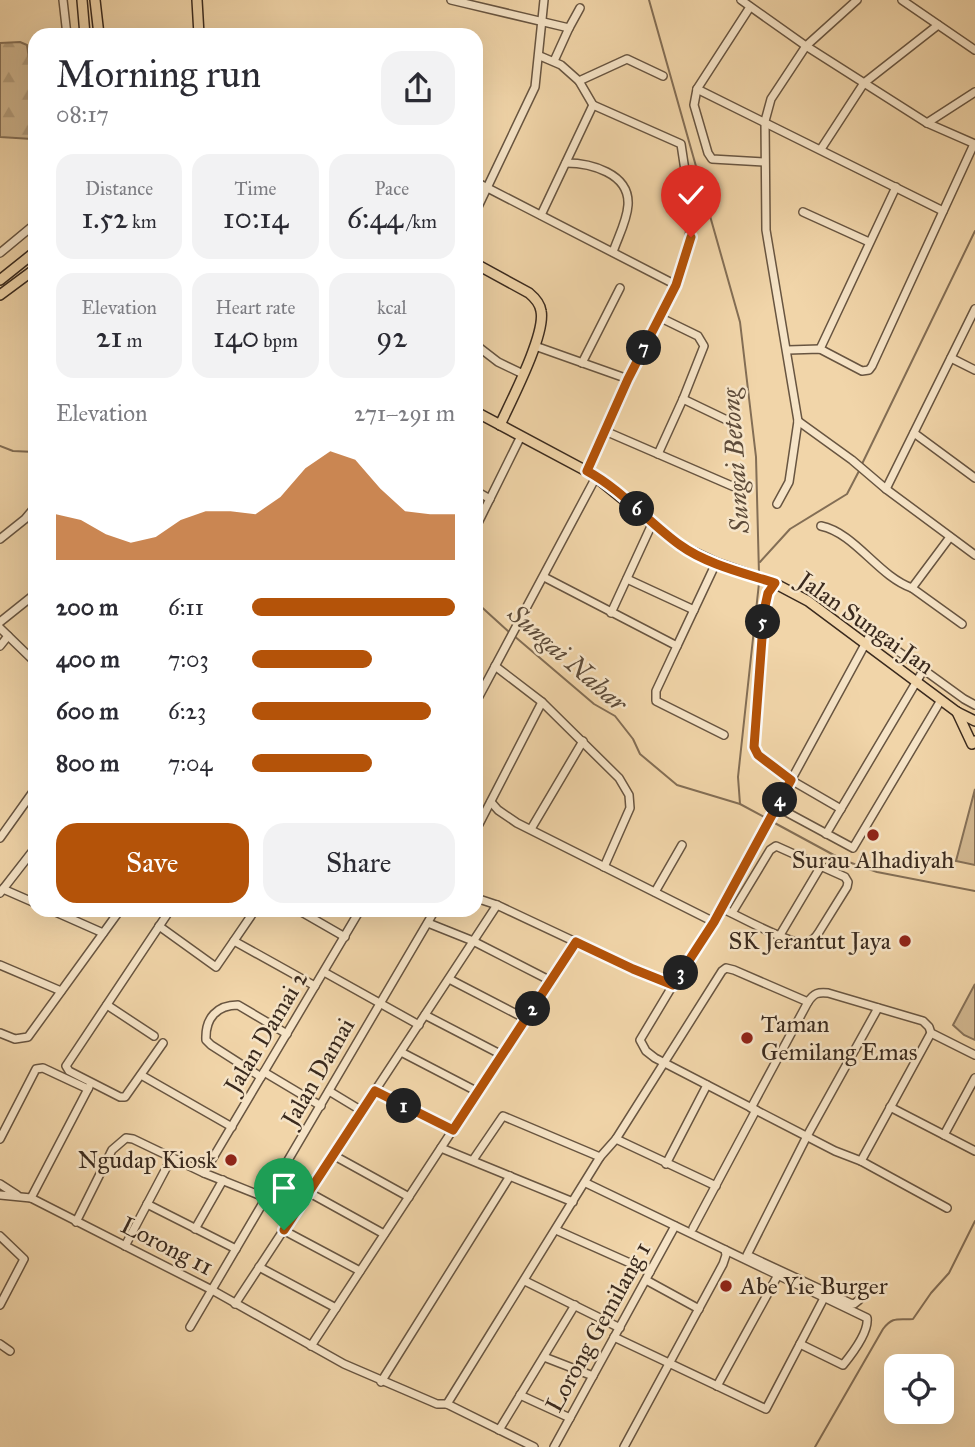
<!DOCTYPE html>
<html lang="en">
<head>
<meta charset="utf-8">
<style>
	body { margin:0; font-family:"IM FELL Great Primer",serif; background:#f2f2f3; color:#2b2b33; height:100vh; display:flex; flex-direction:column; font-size:26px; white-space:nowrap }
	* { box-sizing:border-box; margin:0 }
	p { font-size:23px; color:#7c7c81 }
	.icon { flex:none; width:38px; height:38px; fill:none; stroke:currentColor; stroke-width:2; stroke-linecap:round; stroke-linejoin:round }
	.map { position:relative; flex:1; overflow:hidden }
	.sheet { position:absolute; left:28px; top:28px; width:455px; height:889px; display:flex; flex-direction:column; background:#fff; border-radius:21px; box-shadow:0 7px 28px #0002 }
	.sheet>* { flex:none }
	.tools { position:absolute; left:884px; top:1354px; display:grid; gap:14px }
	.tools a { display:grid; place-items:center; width:70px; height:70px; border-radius:14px; background:#fff; box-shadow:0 7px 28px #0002; font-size:35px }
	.pin { position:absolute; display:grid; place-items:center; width:60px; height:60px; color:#fff; margin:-72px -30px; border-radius:50% 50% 50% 0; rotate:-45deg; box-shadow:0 0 7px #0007 }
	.pin .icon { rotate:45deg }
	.km { position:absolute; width:35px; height:35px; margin:-18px; border-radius:50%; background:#222; color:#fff; font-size:19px; line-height:35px; text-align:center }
	.round { display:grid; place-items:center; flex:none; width:74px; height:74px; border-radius:21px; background:#f2f2f3 }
	.head { display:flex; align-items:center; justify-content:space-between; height:119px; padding:0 28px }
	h1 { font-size:38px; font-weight:600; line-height:52px }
	.metrics { display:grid; grid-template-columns:repeat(3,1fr); gap:10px; height:119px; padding:7px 28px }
	.metrics div { display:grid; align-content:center; border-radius:18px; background:#f2f2f3; text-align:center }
	.metrics b { font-size:30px; font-weight:600 }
	.metrics small { font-size:19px; font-weight:400 }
	.metrics p { font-size:19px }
	.chart { height:196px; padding:14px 28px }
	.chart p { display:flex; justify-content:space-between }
	.chart svg { width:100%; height:126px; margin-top:7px; fill:#b45309; opacity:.7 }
	.action { display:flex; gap:14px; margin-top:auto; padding:14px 28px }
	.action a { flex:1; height:80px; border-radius:21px; background:#b45309; color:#fff; font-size:28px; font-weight:600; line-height:80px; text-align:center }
	.action a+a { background:#f2f2f3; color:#2b2b33 }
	ul { padding:0 28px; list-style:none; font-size:23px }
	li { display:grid; grid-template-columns:112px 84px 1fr; align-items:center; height:52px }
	li i { height:18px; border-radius:9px; background:#b45309 }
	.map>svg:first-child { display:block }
</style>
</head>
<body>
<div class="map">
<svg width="975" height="1447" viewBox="0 0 975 1447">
	<defs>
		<pattern id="forest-firs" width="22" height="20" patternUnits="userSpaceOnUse" patternTransform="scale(1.75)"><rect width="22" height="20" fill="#d2b891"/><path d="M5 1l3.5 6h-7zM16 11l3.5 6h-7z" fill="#b59e7d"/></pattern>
	</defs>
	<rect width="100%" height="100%" fill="#f1d5a9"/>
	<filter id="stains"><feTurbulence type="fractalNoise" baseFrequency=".00286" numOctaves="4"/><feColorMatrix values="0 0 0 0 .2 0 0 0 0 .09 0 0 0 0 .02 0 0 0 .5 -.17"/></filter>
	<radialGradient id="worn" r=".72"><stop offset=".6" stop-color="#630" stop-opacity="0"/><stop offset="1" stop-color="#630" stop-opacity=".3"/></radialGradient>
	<polygon fill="url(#forest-firs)" stroke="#867158" stroke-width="2" points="20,42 27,45 35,100 35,138 32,139 0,137 0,43"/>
	<g fill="#d2b891" stroke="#867158" stroke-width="2">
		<polygon points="975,789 975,865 956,861"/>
		<polygon points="975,984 975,1040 964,1035 953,1025"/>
	</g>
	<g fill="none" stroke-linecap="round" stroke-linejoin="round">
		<g stroke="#836e55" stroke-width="2">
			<polyline points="649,0 740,322 756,457 759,574"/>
			<polyline points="0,446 13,451 35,452"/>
			<polyline points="861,466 975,231"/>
			<polyline points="760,562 790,529 847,494 859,471"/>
			<polyline points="476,602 509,632"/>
			<polyline points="513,635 594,704 615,716 633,739 640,754 677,785 740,804 766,818"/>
			<polyline points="740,804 738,777 759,583"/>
			<polyline points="771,821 843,860 877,872 975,891"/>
			<path d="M815 1447 883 1329C893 1316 898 1320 913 1319L931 1293 949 1273 975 1221"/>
		</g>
		<defs>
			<g id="minor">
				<polyline points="63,0 67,35"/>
				<polyline points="451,0 569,28 554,61"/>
				<polyline points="741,0 806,46 927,123 975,144"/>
				<polyline points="902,0 975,50"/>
				<polyline points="750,7 697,89 694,105 708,153 712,159 764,162"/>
				<polyline points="569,28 580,8"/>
				<polyline points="540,56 561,65 579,81 627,59 663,76"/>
				<polyline points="579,81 593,105 681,144 691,210 689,246 676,285 628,379 587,471"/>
				<polyline points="697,89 943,211"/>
				<polyline points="927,123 975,92"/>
				<polyline points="821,149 864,83 938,25"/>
				<path d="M566 163C590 163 630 173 628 205 627 221 618 237 613 252"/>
				<polyline points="476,182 676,285"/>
				<polyline points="476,211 535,87 544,0"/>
				<polyline points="803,212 869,242"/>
				<polyline points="541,215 593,105"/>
				<polyline points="0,253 35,224"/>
				<polyline points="476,345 498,362 523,374"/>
				<polyline points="535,346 628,379"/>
				<polyline points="820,349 896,187"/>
				<polyline points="788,350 820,349 862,371 869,370 872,366 974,144"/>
				<polyline points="951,358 975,370"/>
				<polyline points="582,363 620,288"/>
				<polyline points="683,399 733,423"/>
				<polyline points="798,421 852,460 886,489 975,555"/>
				<polyline points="605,431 739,489"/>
				<polyline points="914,433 975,478"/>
				<polyline points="658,454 683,399 704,346 698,336 659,317"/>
				<polyline points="886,489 975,309"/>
				<polyline points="476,491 490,499"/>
				<polyline points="777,504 789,482 798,421 766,230 765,121 771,99 806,46 857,0"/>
				<path d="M821 526C855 533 878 576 912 588L950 537"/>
				<polyline points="476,527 521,436"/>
				<polyline points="0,539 25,519 35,507"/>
				<polyline points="544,577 677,646 656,691 656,701 724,735"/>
				<polyline points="627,579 694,610"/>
				<polyline points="774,583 768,593 764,612 754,741 755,752 791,780 841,809"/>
				<polyline points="912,588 962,624"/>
				<polyline points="611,613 652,524"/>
				<polyline points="0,622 35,594"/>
				<polyline points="0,628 35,662"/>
				<polyline points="0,646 8,636"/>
				<polyline points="677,646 716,563"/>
				<polyline points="495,666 542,702 619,778 629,795 630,808 604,867"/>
				<polyline points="476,702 596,477"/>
				<polyline points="491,802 498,810 517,823 714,922"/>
				<polyline points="777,807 853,848 941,700"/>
				<polyline points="531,829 583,741"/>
				<polyline points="476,830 542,702"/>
				<polyline points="826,834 924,669"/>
				<polyline points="0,838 35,789"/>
				<polyline points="3,889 35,903"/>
				<polyline points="655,892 682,845"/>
				<polyline points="0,893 35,848"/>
				<polyline points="476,898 497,905 633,969 673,985 714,922 869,637 877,636 964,699 975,705"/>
				<path d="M721 908C737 915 792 946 806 943 812 941 816 937 819 932L847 887 848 882 845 877 776 846 770 850 732 913"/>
				<polyline points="51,910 103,933"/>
				<polyline points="298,910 345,937"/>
				<polyline points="428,923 473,941 551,981"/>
				<polyline points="159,926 216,967 255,910"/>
				<polyline points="780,935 821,866"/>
				<polyline points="234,941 315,986"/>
				<polyline points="0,965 61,991"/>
				<polyline points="324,972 419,1025"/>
				<polyline points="449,979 526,1019"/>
				<polyline points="673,985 640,1040 646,1051 655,1058 835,1151 861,1161 947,1208"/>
				<polyline points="107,1005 154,1036"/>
				<polyline points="425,1015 502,1055"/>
				<polyline points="0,1033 15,1039 28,1037 120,910"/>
				<polyline points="163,1043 125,1097 120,1097 69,1071 66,1066 170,910"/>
				<polyline points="401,1052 478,1092"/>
				<polyline points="264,1072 321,1106"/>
				<polyline points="141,1075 232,1127"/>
				<path d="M261 1077 211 1045 206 1040C205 1018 217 1005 238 1005L287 1034"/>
				<polyline points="329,1091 362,1111"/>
				<polyline points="375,1091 453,1130"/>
				<polyline points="890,1107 975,1151"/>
				<path d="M751 1108 808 1002C814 993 818 992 828 993L923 1021 929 1027 931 1033 975 1055"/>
				<polyline points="944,1135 975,1078"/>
				<polyline points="0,1139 36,1069 43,1068 88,1089"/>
				<polyline points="616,1139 716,1186"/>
				<polyline points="441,1148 573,1202"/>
				<polyline points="333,1155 409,1197"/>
				<polyline points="473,1160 503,1116 600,1157"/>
				<polyline points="861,1161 931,1033"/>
				<polyline points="666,1164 707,1085"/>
				<polyline points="204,1173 360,910"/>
				<path d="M586 1183 867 1318C869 1332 852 1354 843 1365L800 1344"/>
				<polyline points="0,1184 17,1195"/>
				<polyline points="308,1192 384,1234"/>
				<polyline points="0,1195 31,1198 212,1290 344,1364 437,1404 447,1404 600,1157 616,1139 722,971 726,968 734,970 808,1002"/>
				<polyline points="31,1198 89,1087"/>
				<polyline points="147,1204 236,1249"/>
				<polyline points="76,1222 112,1150 126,1138 133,1139 204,1173 274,1201 295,1213"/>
				<polyline points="693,1228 756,1110"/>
				<polyline points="195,1229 223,1180"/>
				<polyline points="283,1230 360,1271"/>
				<polyline points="556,1230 650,1272"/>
				<polyline points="0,1236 24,1259 0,1305"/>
				<polyline points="125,1246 172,1157"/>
				<polyline points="259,1267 336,1308"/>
				<polyline points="646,1280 699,1309"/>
				<polyline points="525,1281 620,1328"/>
				<polyline points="865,1286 859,1300 854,1304 850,1303 747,1255 807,1136 878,1008"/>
				<polyline points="235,1304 497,905"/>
				<polyline points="190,1327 435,910"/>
				<polyline points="614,1337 766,1409 824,1298"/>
				<polyline points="0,1344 10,1351"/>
				<polyline points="311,1346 576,942"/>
				<polyline points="544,1357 593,1376"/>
				<polyline points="381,1382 510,1176"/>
				<polyline points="717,1386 778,1275"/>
				<polyline points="520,1395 570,1418"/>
				<polyline points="447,1404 534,1447"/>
				<polyline points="499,1430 575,1305"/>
				<polyline points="554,1447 675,1226"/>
				<polyline points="624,1447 723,1264 726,1255 725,1250"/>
			</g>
			<g id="major">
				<polyline points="82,0 85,35"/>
				<polyline points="95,0 99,35"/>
				<polyline points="197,0 199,35"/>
				<path d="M476 264 529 293C535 298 540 303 541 311 546 334 511 401 500 425"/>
				<polyline points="0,280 35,252"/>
				<polyline points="0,295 35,269"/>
				<polyline points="476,412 592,474 682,547 716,563 774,583 808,601 957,712 975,721"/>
				<polyline points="957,712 972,744 975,741"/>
			</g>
		</defs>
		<use href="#minor" stroke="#685541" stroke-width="10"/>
		<use href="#major" stroke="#3a2a1e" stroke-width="12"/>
		<use href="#minor" stroke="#f6e4c7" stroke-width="7"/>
		<use href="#major" stroke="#f1d5a9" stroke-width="9"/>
	</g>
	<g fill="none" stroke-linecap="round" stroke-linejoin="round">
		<defs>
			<path id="route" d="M284 1230 375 1091 453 1130 576 942 633 969 673 985 714 922 791 780 758 755 754 747 764 611 768 593 775 583C744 573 706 564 680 545 648 522 622 490 587 471L628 379 676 285 691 237"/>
		</defs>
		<use href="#route" stroke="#fff" stroke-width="14"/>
		<use href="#route" stroke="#b45309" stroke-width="9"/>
	</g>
	<g fill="#8f2418" stroke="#f6e4c7" stroke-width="2.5">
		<circle cx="873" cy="835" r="7"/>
		<circle cx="905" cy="941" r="7"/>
		<circle cx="747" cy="1038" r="7"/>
		<circle cx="231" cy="1160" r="7"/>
		<circle cx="726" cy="1286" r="7"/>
	</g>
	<g text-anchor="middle" stroke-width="5" stroke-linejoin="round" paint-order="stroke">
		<g font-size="24" fill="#3a2a1e" stroke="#f6e4c7">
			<text transform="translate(866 623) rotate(35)" y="8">Jalan Sungai Jan</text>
			<text transform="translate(266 1032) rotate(-59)" y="8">Jalan Damai 2</text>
			<text transform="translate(318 1072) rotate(-60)" y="8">Jalan Damai</text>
			<text transform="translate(167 1246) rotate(27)" y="8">Lorong 11</text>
			<text transform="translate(598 1327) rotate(-61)" y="8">Lorong Gemilang 1</text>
		</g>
		<g font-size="24" fill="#3a2a1e" stroke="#f6e4c7" text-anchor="end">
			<text x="873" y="868" text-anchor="middle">Surau Alhadiyah</text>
			<text x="891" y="949">SK Jerantut Jaya</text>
			<text x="761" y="1032" text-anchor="start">Taman<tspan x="761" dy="28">Gemilang Emas</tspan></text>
			<text x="217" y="1168">Ngudap Kiosk</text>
			<text x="740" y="1294" text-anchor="start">Abe Yie Burger</text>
		</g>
		<g font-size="26" font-style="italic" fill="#5e4c3a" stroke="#f6e4c7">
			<text transform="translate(735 461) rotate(-94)" y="9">Sungai Betong</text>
			<text transform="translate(568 658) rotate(41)" y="9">Sungai Nahar</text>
		</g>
	</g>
	<rect width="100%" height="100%" filter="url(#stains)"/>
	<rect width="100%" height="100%" fill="url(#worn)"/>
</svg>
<div class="tools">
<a><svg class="icon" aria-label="locate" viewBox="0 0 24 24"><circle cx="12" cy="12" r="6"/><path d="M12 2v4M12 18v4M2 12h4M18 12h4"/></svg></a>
</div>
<div class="pin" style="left:284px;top:1230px;background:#1e9e55"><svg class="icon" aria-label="arrive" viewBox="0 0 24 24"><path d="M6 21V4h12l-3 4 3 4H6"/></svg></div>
<div class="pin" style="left:691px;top:237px;background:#d93025"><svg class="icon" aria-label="check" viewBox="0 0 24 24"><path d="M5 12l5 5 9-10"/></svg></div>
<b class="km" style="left:404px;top:1106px">1</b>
<b class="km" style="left:533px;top:1009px">2</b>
<b class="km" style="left:681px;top:973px">3</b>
<b class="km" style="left:780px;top:800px">4</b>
<b class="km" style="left:763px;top:622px">5</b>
<b class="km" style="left:637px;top:509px">6</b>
<b class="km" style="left:644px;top:348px">7</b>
<section class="sheet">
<div class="head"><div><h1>Morning run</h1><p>08:17</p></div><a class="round"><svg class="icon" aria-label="share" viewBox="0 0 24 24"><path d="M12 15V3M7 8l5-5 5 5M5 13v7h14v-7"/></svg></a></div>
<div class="metrics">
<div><p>Distance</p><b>1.52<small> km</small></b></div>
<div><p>Time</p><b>10:14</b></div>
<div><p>Pace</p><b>6:44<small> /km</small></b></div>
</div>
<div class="metrics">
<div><p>Elevation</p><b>21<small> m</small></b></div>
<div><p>Heart rate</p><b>140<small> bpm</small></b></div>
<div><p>kcal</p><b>92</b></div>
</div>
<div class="chart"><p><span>Elevation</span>271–291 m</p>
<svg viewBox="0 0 160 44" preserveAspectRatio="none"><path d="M0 44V28L10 30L20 35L30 38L40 36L50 30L60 27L70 27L80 28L90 22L100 12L110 6L120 9L130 19L140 27L150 28L160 28V44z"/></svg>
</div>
<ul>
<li><b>200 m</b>6:11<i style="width:100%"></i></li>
<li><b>400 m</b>7:03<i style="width:59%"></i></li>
<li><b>600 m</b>6:23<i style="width:88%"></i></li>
<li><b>800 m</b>7:04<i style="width:59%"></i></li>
</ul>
<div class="action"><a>Save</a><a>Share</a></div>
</section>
</div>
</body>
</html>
